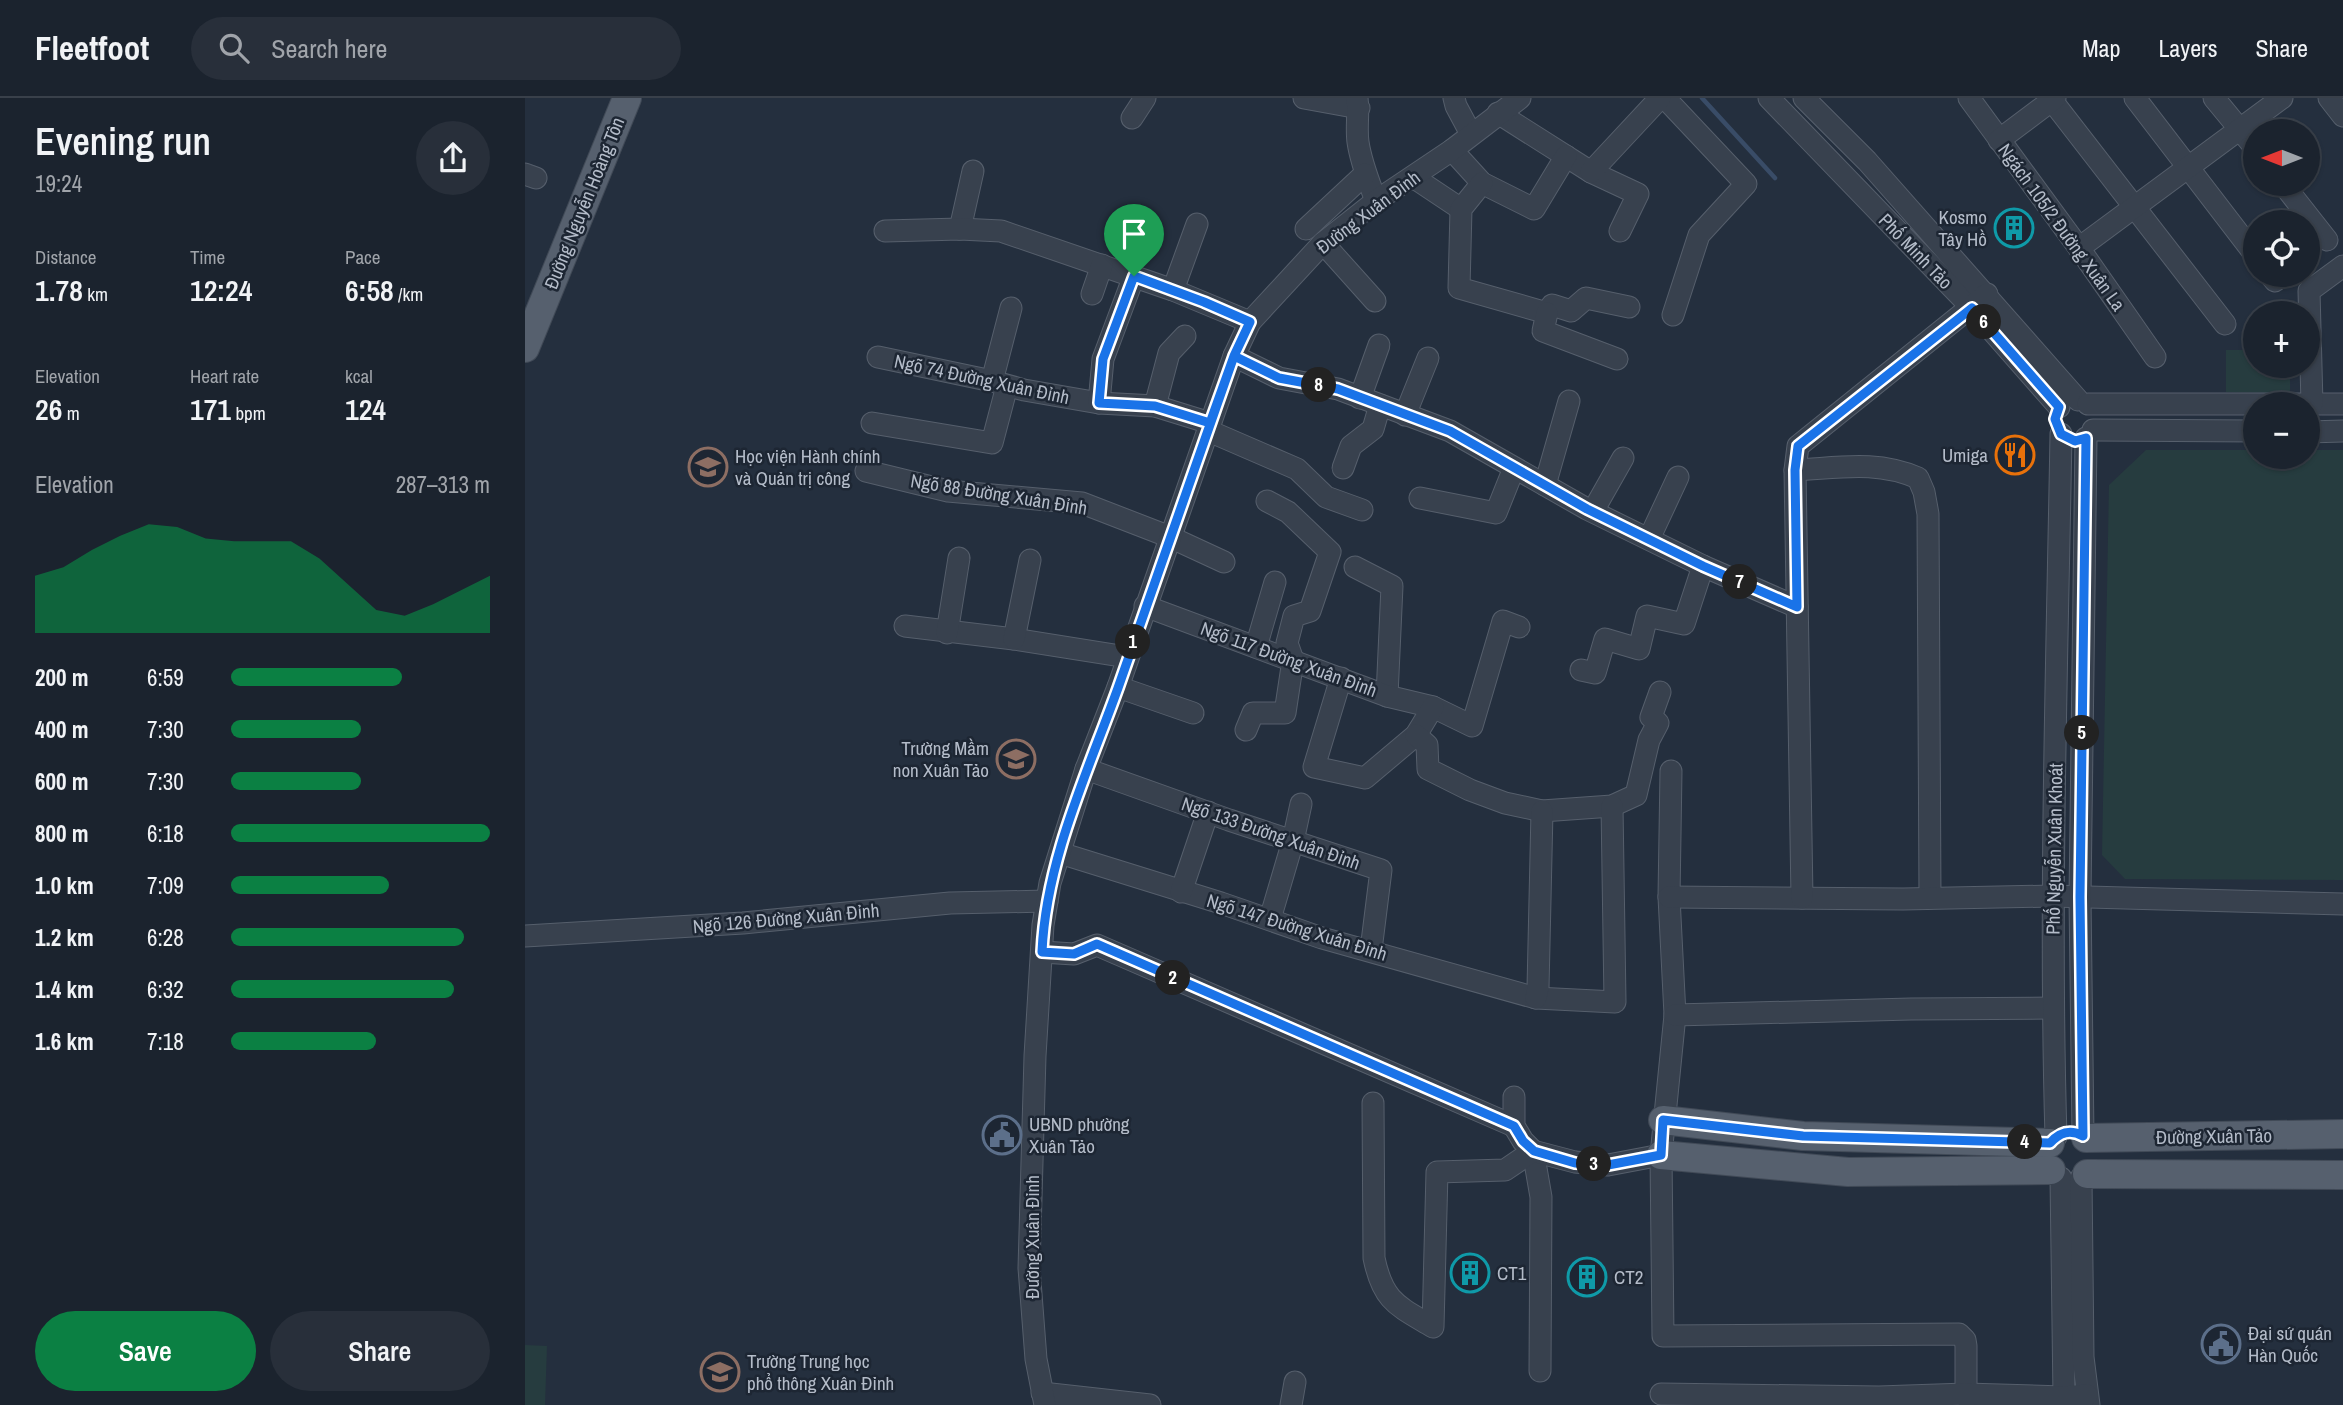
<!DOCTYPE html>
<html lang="en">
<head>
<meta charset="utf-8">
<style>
	body { margin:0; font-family:"Archivo Narrow",sans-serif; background:#282f3a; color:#f1f3f6; height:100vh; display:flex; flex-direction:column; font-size:26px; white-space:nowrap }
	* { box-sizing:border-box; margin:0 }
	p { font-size:23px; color:#a0a4aa }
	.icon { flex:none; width:38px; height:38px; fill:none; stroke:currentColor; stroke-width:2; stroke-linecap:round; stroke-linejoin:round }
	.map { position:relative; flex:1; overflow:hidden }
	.panel { display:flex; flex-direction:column; background:#1b232e; width:525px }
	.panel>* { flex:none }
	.needle { width:46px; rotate:270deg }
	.tools { position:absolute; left:1718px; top:21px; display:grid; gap:14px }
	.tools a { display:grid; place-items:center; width:77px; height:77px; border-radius:50%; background:#1b232e; box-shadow:0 2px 5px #0004,0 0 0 2px #39404a; font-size:35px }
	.pin { position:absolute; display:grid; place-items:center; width:60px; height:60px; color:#fff; margin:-72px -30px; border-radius:50% 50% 50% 0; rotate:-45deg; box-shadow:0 0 7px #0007 }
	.pin .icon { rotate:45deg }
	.km { position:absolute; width:35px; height:35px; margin:-18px; border-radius:50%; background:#222; color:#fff; font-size:19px; line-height:35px; text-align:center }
	.round { display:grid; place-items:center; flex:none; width:74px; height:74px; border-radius:37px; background:#282f3a }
	.head { display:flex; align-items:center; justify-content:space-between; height:119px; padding:0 35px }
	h1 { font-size:38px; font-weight:600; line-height:52px }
	.figures { display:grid; grid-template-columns:repeat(3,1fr); gap:10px; height:119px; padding:7px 35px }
	.figures div { display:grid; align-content:center }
	.figures b { font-size:30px; font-weight:600 }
	.figures small { font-size:19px; font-weight:400 }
	.figures p { font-size:19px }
	.chart { height:196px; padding:14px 35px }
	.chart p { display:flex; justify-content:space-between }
	.chart svg { width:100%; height:126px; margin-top:7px; fill:#0b8043; opacity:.7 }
	.primary-button { display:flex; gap:14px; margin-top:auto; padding:14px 35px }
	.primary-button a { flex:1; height:80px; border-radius:42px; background:#0b8043; color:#fff; font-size:28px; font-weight:600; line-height:80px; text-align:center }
	.primary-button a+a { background:#282f3a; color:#f1f3f6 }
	ul { padding:0 35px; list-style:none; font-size:23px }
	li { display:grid; grid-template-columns:112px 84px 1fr; align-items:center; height:52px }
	li i { height:18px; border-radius:9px; background:#0b8043 }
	header { display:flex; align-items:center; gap:42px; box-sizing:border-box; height:98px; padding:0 35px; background:#1b232e; border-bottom:2px solid #39404a }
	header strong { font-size:33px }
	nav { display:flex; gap:38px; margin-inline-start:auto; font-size:24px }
	.search { width:490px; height:63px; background:#282f3a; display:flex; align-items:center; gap:18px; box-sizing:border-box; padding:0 24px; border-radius:38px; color:#a0a4aa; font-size:26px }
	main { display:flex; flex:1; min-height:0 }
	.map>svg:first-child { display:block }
</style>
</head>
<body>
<header>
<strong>Fleetfoot</strong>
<div class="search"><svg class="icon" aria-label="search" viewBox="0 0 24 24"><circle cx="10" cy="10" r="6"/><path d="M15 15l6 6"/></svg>Search here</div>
<nav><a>Map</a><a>Layers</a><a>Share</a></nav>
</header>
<main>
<section class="panel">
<div class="head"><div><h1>Evening run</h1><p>19:24</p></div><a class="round"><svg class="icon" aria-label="share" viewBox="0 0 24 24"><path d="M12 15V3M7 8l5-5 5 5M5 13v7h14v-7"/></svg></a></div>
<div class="figures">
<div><p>Distance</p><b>1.78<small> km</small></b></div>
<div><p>Time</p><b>12:24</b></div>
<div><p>Pace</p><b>6:58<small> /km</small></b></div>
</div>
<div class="figures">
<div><p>Elevation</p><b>26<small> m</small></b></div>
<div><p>Heart rate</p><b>171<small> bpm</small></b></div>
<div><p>kcal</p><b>124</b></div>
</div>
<div class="chart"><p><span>Elevation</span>287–313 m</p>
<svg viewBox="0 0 160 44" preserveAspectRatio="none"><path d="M0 44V24L10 21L20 15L30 10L40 6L50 7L60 11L70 12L80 12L90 12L100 18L110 27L120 36L130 38L140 34L150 29L160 24V44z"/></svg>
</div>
<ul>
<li><b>200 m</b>6:59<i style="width:66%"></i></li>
<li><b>400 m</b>7:30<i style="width:50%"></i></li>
<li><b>600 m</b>7:30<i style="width:50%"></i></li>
<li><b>800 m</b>6:18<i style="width:100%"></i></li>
<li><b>1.0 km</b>7:09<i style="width:61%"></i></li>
<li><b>1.2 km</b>6:28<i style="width:90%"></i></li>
<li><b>1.4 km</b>6:32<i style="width:86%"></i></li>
<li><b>1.6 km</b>7:18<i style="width:56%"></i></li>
</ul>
<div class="primary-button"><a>Save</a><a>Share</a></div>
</section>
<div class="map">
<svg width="1818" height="1307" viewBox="0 0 1818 1307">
	<rect width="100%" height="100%" fill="#242f3e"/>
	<g fill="#263c3f">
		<polygon points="1701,252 1731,252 1731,268 1765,268 1765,295 1701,294"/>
		<polygon points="1621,352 1731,352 1731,359 1783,359 1783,352 1818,352 1818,782 1600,781 1577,757 1584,387"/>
		<polygon points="0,1247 22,1248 20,1307 0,1307"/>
	</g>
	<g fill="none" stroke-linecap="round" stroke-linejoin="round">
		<polyline stroke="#394c67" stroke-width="4.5" points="1177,0 1250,80"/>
		<defs>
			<g id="minor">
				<polyline points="779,0 834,10"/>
				<path d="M832 0C834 15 831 30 833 44 836 65 844 84 851 103"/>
				<polyline points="929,0 931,8 946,36"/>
				<polyline points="1140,0 1221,86 1174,137 1148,217"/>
				<polyline points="1244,0 1447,210 1534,309"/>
				<polyline points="1279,0 1342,63 1553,302"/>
				<polyline points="1444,0 1554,150 1630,259"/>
				<polyline points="1525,0 1700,226"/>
				<polyline points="1610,0 1731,158"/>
				<polyline points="1689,0 1731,51"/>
				<polyline points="1804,0 1818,18"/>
				<polyline points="973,15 1066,74 1113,96 1095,133"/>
				<polyline points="607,20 620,0"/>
				<polyline points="1474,42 1530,0"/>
				<polyline points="927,52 957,85 1009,111 1041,58"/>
				<polyline points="1066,74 1135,0"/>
				<polyline points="0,76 11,80"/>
				<polyline points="888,79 936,111"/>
				<polyline points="957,85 936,111 934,190 1022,215 1027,207 1046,213 1061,200 1104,209"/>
				<polyline points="1758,86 1802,142"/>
				<polyline points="435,131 448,73"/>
				<polyline points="781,131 840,76"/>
				<polyline points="360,133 435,131 476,133 648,192 725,224"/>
				<polyline points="798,145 850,203"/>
				<polyline points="1554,150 1757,0"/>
				<polyline points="1745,177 1750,183"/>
				<polyline points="648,192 672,126"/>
				<polyline points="567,196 577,167"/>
				<polyline points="1022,215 1018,233 1092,261"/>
				<polyline points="709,258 754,280 813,291 925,333 1062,411 1178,468 1272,509"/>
				<polyline points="353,259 467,283 499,292 574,305 630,308 685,325"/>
				<polyline points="467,283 486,210"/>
				<polyline points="835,300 854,247"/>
				<polyline points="574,305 578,261 609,178"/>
				<polyline points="1563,306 1818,306"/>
				<polyline points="1787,306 1784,193 1818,168"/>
				<polyline points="630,308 644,255 660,238"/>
				<polyline points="880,317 903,260"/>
				<polyline points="347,325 467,345 482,288"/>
				<polyline points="1568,332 1731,333"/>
				<polyline points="684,333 772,371 801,399 837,412"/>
				<polyline points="1783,334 1818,333"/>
				<polyline points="818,370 826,348 848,331 855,307"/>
				<path d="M1270 372C1314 370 1351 362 1393 380L1399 394 1403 416 1405 800"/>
				<polyline points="341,373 423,393 557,405 645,439 699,464"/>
				<polyline points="1020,387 1044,303"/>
				<polyline points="895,400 971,415 989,370"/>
				<polyline points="1068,413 1098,360"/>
				<polyline points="1124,441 1153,379"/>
				<polyline points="830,469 867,488 862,598"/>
				<polyline points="620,508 862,598 908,609 947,628 978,523 994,529"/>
				<polyline points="380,528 489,541 602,559"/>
				<polyline points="422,535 434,460"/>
				<polyline points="489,541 505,462"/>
				<polyline points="731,549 750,484"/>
				<polyline points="1056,572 1070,575 1080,541 1114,551 1122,518 1159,526 1178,468"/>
				<polyline points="816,580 789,669 840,680 891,637 908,609"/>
				<polyline points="593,589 668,615"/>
				<polyline points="721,632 728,615 760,615 768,562 762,545 769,518 785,513 805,454 763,414 742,403"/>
				<polyline points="891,637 902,647 903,671 945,692 980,705 1017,713 1087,708 1111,697 1124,642 1133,625 1126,619 1135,594"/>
				<polyline points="561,671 704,722 856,772 846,852"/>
				<polyline points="1146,673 1144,799 1150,917 1136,1057 1138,1238 1434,1236 1440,1242 1441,1248 1441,1296 1445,1307"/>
				<polyline points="535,755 696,805 797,840 1011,900 1090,904 1087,708"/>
				<polyline points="656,794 683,714"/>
				<polyline points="1144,799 1378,801 1527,798 1818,806"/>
				<polyline points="1277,800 1270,372 1273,348 1462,196"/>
				<polyline points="745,821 768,743 776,706"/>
				<polyline points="0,838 218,825 425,805 522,803"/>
				<polyline points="517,854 549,856 572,847 989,1028"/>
				<polyline points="1011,900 1013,890 1017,713"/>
				<polyline points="1150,917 1386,911 1527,910"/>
				<polyline points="989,999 989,1028 998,1043 1008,1053 1016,1099 1015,1273"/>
				<path d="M848 1005 849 1160C858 1204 873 1208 908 1229L912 1074 980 1072 1008 1053 1050 1064 1083 1067 1136 1057"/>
				<polyline points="1558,1038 1555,799 1561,340"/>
				<path d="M1531 1039C1524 805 1532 570 1536 336"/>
				<polyline points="1536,1080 1539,1299 1542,1307"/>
				<polyline points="1556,1080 1558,1259 1564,1307"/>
				<polyline points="517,1295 625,1307"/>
				<polyline points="1136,1296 1354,1299 1441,1296 1539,1299 1562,1297"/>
				<polyline points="520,1307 511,1261 504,1170 510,958 518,827 525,785 561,671 593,589 709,258 725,224 798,145 851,103 927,52 995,0"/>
				<polyline points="766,1307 770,1284"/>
			</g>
			<g id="major">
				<polyline points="0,250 102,0"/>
				<polyline points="1138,1022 1278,1038 1525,1045"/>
				<polyline points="1561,1040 1818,1036"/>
				<polyline points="1136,1057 1323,1074 1526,1072"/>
				<polyline points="1562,1076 1818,1077"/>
			</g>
		</defs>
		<use href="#minor" stroke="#565f6c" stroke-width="23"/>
		<use href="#major" stroke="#414a57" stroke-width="30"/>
		<use href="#minor" stroke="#38414e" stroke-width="21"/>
		<use href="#major" stroke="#56606e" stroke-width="28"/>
	</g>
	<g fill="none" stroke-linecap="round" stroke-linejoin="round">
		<defs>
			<path id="route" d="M609 178 679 204 725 224 709 258C670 368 632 479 593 590 562 676 521 762 517 854L549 856 572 846 989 1028 998 1043 1009 1053 1050 1065 1083 1067 1136 1057 1138 1022 1278 1038 1525 1045C1535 1034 1545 1031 1558 1038L1555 799 1561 340 1550 343 1536 336 1530 321 1534 309 1447 210 1273 348 1270 372 1272 509 1178 468 1062 411 925 333 813 291 754 280 709 258 685 325 630 308 574 305 578 261 609 178"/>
		</defs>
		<use href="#route" stroke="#fff" stroke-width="14"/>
		<use href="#route" stroke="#1a73e8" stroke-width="9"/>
	</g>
	<defs>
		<symbol id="building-ring" viewBox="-11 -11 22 22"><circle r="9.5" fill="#1d2633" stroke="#0f9aa8" stroke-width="1.5"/><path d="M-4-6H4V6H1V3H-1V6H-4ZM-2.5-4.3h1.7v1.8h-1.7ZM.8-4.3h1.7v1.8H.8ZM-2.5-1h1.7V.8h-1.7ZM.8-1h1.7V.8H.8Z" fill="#0f9aa8"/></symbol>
		<symbol id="restaurant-ring" viewBox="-11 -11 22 22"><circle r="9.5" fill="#1d2633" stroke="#e8710a" stroke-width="1.5"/><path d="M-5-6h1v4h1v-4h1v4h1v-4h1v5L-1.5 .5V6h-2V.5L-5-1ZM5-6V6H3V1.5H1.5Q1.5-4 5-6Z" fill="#e8710a"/></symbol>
		<symbol id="university-ring" viewBox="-11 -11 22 22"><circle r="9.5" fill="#1d2633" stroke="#8d6e63" stroke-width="1.5"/><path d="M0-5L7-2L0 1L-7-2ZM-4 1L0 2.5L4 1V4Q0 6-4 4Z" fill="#8d6e63"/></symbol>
		<symbol id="school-ring" viewBox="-11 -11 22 22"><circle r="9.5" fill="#1d2633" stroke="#8d6e63" stroke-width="1.5"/><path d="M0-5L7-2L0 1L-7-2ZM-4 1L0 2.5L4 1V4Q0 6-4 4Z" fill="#8d6e63"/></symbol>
		<symbol id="civic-ring" viewBox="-11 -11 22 22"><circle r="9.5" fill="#1d2633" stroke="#5c6f8a" stroke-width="1.5"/><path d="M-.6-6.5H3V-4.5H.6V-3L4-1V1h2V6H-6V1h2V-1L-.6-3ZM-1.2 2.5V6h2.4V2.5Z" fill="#5c6f8a"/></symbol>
	</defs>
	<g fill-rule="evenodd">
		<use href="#building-ring" x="1467" y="108" width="44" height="44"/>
		<use href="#restaurant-ring" x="1468" y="335" width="44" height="44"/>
		<use href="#university-ring" x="161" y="347" width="44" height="44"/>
		<use href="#school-ring" x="469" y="639" width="44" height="44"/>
		<use href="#civic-ring" x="455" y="1015" width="44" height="44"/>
		<use href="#building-ring" x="923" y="1153" width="44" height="44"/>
		<use href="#building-ring" x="1040" y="1157" width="44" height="44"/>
		<use href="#civic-ring" x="1674" y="1224" width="44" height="44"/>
		<use href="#school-ring" x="173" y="1252" width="44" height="44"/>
	</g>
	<g text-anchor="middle" stroke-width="5" stroke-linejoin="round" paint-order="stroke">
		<g font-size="19" fill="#b4bcc9" stroke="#1d2633">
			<text transform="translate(59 105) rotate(-68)" y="7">Đường Nguyễn Hoàng Tôn</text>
			<text transform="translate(843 114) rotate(-37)" y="7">Đường Xuân Đỉnh</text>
			<text transform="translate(1537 129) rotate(54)" y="7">Ngách 105/2 Đường Xuân La</text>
			<text transform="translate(1391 153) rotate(46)" y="7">Phố Minh Tảo</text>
			<text transform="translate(457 281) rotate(12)" y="7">Ngõ 74 Đường Xuân Đỉnh</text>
			<text transform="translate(474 396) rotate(9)" y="7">Ngõ 88 Đường Xuân Đỉnh</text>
			<text transform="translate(764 561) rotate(20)" y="7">Ngõ 117 Đường Xuân Đỉnh</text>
			<text transform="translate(746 735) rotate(19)" y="7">Ngõ 133 Đường Xuân Đỉnh</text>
			<text transform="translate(1529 751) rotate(-89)" y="7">Phố Nguyễn Xuân Khoát</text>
			<text transform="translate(261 820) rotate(-5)" y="7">Ngõ 126 Đường Xuân Đỉnh</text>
			<text transform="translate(772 829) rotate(17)" y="7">Ngõ 147 Đường Xuân Đỉnh</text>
			<text transform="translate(1689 1038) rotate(-1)" y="7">Đường Xuân Tảo</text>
			<text transform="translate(507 1139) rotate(-90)" y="7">Đường Xuân Đỉnh</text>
		</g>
		<g font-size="19" fill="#b4bcc9" stroke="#1d2633" text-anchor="start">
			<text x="1462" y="126" text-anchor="end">Kosmo<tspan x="1462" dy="22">Tây Hồ</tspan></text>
			<text x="1463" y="364" text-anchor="end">Umiga</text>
			<text x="210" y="365">Học viện Hành chính<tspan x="210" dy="22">và Quản trị công</tspan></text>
			<text x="464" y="657" text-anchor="end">Trường Mầm<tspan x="464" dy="22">non Xuân Tảo</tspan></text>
			<text x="504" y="1033">UBND phường<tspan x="504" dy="22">Xuân Tảo</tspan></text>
			<text x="972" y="1182">CT1</text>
			<text x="1089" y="1186">CT2</text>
			<text x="1723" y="1242">Đại sứ quán<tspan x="1723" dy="22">Hàn Quốc</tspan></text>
			<text x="222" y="1270">Trường Trung học<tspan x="222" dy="22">phổ thông Xuân Đỉnh</tspan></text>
		</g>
	</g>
</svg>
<div class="tools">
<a><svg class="needle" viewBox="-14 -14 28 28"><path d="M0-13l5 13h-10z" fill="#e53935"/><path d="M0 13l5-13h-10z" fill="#a0a4aa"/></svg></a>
<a><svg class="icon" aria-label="locate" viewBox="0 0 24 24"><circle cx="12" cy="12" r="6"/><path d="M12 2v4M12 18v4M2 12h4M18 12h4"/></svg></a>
<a>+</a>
<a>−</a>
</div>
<div class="pin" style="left:609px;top:178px;background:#1e9e55"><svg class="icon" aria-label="arrive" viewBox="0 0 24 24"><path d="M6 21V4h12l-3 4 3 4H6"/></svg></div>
<b class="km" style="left:608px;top:544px">1</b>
<b class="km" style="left:648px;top:880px">2</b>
<b class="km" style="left:1069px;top:1066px">3</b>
<b class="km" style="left:1500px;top:1044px">4</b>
<b class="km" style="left:1557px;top:635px">5</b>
<b class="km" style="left:1459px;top:224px">6</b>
<b class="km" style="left:1215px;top:484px">7</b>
<b class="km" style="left:794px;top:287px">8</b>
</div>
</main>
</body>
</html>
